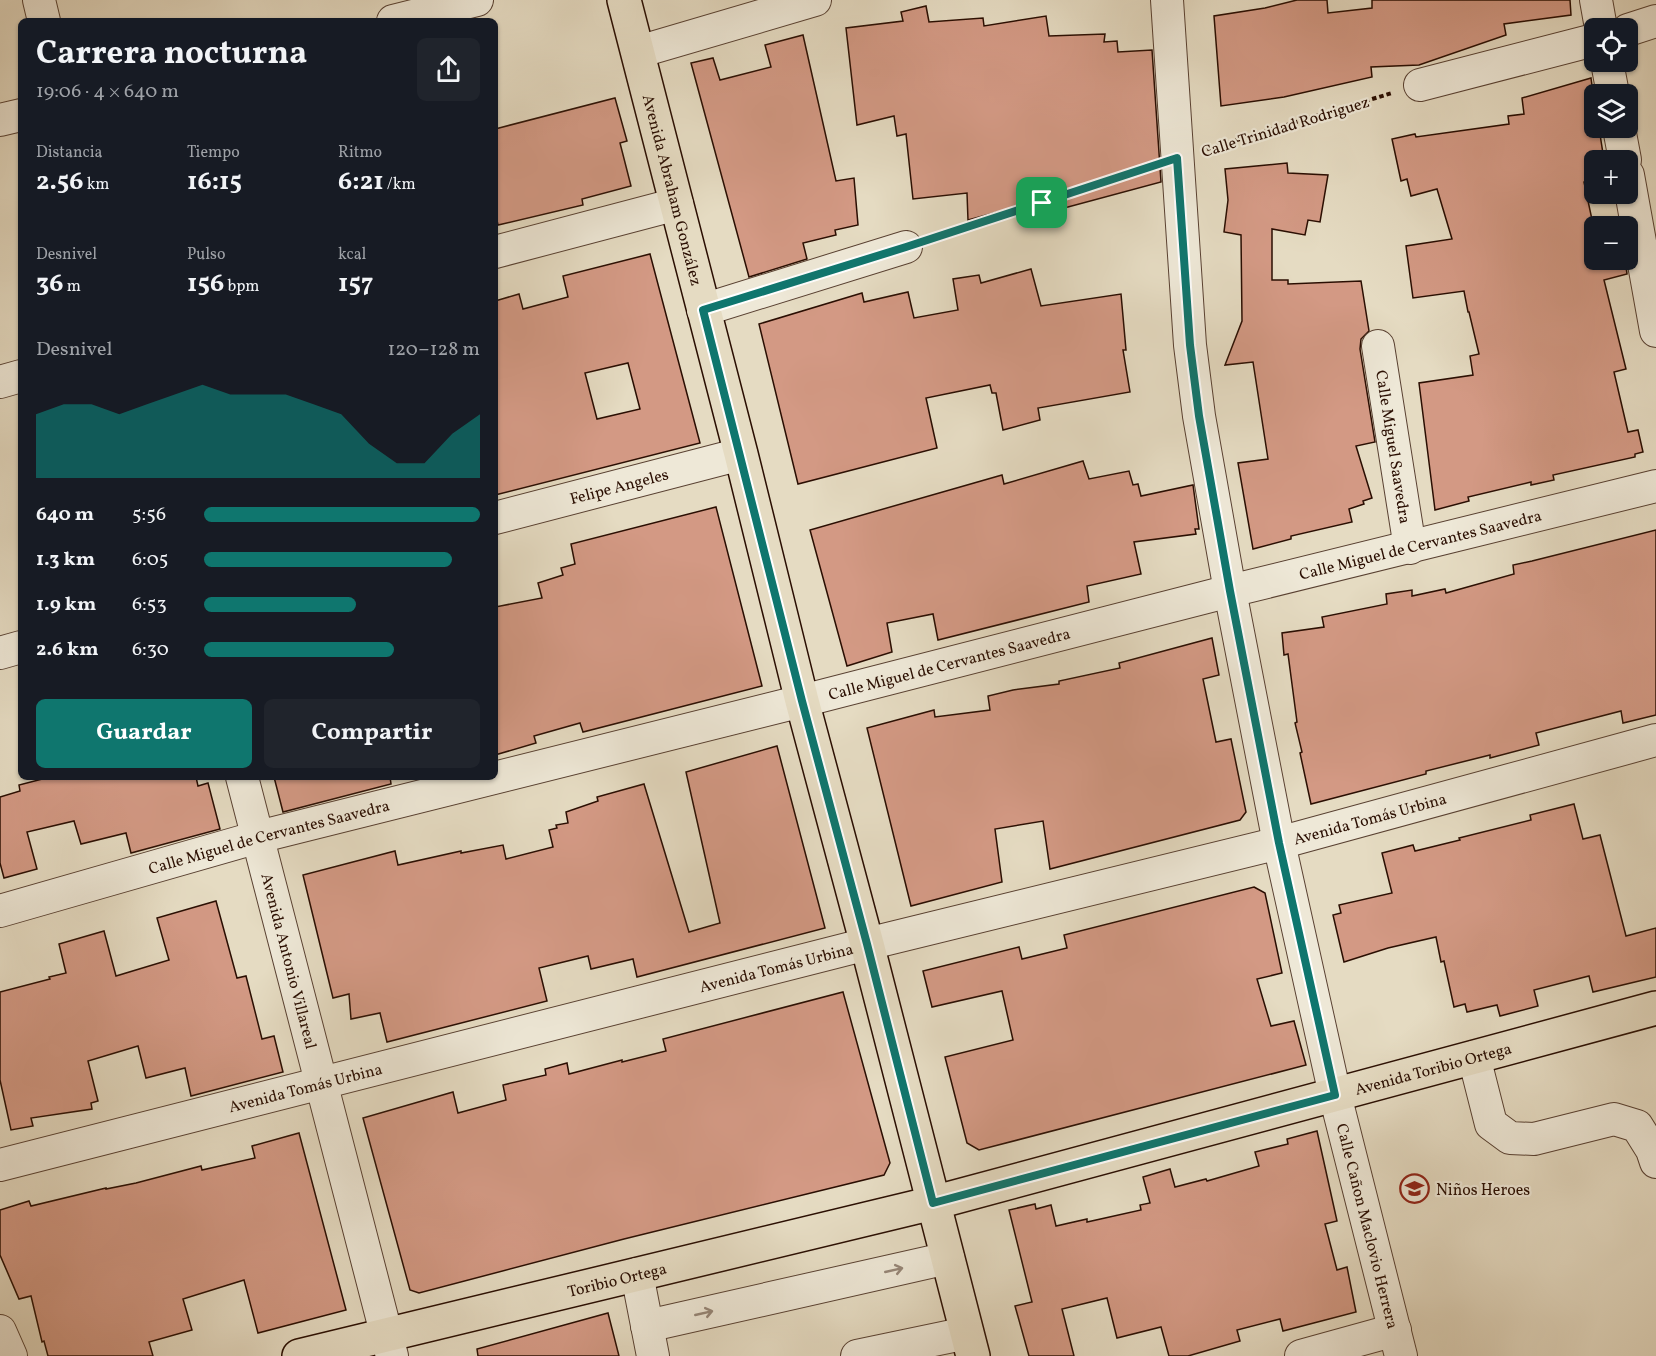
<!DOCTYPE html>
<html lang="es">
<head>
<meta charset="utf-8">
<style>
	body { margin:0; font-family:Vollkorn,serif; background:#20242c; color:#f1f3f6; height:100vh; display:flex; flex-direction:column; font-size:22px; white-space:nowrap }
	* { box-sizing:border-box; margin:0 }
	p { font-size:20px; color:#9ea1a6 }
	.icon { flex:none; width:33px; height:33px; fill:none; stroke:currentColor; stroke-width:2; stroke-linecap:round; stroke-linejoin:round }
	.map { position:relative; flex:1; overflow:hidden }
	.drawer { position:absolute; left:18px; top:18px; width:480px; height:762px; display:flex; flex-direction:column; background:#171b24; border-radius:9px; box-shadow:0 2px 4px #0004 }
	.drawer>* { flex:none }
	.fabs { position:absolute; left:1584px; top:18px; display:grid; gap:12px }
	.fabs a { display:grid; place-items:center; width:54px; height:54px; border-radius:9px; background:#171b24; box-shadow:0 2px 4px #0004; font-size:30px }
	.pin { position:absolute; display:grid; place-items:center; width:51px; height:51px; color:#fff; margin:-26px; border-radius:12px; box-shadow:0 3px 9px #0006 }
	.round { display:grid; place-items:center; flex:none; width:63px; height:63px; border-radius:9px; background:#20242c }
	.summary { display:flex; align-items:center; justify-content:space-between; height:102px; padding:0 18px }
	h1 { font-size:33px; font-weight:700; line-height:45px }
	.metrics { display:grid; grid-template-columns:repeat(3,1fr); gap:9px; height:102px; padding:6px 18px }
	.metrics div { display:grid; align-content:center }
	.metrics b { font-size:26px; font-weight:700 }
	.metrics small { font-size:16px; font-weight:400 }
	.metrics p { font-size:16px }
	.chart { height:168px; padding:12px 18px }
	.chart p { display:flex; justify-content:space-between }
	.chart svg { width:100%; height:108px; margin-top:6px; fill:#0f766e; opacity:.7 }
	.action { display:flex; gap:12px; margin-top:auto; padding:12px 18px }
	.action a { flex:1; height:69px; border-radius:9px; background:#0f766e; color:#fff; font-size:24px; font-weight:700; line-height:69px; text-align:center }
	.action a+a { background:#20242c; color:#f1f3f6 }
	ul { padding:0 18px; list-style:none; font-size:20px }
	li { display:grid; grid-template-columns:96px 72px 1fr; align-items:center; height:45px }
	li i { height:15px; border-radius:8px; background:#0f766e }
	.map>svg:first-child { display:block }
</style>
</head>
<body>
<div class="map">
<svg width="1656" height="1356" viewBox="0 0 1656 1356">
	<rect width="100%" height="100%" fill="#e5dbc2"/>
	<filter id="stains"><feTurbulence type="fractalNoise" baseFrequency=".00333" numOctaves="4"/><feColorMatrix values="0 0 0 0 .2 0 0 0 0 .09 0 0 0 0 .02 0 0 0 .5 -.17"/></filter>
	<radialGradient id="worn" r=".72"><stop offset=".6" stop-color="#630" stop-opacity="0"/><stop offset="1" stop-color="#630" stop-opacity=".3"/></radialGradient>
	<g fill="#d39984" stroke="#2a0e02" stroke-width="1.5" fill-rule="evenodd">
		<polygon points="1297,0 1327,0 1328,13 1372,8 1372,0 1570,0 1571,15 1504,24 1506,35 1419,65 1371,67 1372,77 1284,97 1221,106 1214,16 1265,8"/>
		<polygon points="926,6 929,22 983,18 984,26 1046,16 1049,36 1105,34 1104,42 1117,41 1118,52 1152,50 1161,182 1068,207 1039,208 1038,201 968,220 967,193 913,199 906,134 897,136 894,116 857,125 846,28 903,21 901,12"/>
		<polygon points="803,35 836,181 854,178 858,225 835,230 836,235 803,243 807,259 749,277 691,63 713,58 720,80 771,67 765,45"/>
		<polygon points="1591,78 1594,101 1594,128 1599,128 1604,160 1594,160 1594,180 1584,182 1594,229 1594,260 1625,260 1627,274 1604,280 1626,369 1614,372 1628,432 1638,430 1643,452 1635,454 1635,457 1553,475 1554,480 1531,485 1531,482 1468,497 1469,501 1435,510 1419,383 1473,375 1470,356 1479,354 1469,312 1468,312 1464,291 1413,298 1406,246 1452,239 1437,189 1411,196 1407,179 1401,181 1392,139 1415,134 1416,137 1509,124 1508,116 1524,114 1522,98"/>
		<polygon points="615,98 627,141 620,143 631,186 582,199 583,205 498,225 495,212 495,129"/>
		<polygon points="1287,163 1288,173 1328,175 1320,222 1308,220 1305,235 1272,229 1272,280 1288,280 1288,284 1361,281 1369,331 1361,339 1360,349 1375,442 1356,446 1372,498 1363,501 1364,504 1349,509 1352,522 1291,536 1291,539 1253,549 1238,463 1268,459 1253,362 1225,365 1242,321 1241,235 1224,232 1228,200 1225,169"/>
		<path d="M650 254 700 443 495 495V301L519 294 523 309 568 297 563 276ZM628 363 640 409 597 419 585 373Z"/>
		<polygon points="1031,269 1041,306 1121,294 1126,350 1123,350 1130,392 1038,408 1040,420 1003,430 996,393 992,393 990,385 926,398 937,448 798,484 759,324 862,293 864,302 908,292 914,318 958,310 953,279 979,275 981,283"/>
		<polygon points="1083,461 1089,479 1129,471 1133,485 1138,484 1141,496 1193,485 1199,529 1195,529 1196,534 1134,542 1141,574 1087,586 1089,602 938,640 933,614 887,623 892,652 847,666 810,530 1002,475 1004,484"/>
		<polygon points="716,507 762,686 583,732 580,723 534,736 536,743 495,755 495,607 542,598 538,583 563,575 561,568 575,564 571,544"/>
		<polygon points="1656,530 1656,715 1623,723 1621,711 1536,733 1539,745 1490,758 1490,755 1426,771 1426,774 1311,804 1300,753 1302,752 1295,723 1297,722 1288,654 1284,655 1282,633 1324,627 1322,617 1387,604 1386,594 1412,590 1412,596 1445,589 1446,593 1514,574 1513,565 1532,561"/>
		<polygon points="1212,638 1219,675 1203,679 1216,742 1231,739 1246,812 1240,820 1050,869 1043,821 995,829 1002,882 911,906 867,728 934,710 935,717 990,710 988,696 1013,690 1059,684 1059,681 1120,668 1119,663"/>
		<polygon points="777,746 825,928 637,977 633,959 591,969 588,956 539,968 547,1001 387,1042 380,1013 351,1019 349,994 333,998 303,875 395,851 398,865 461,851 461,853 503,845 506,859 553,847 549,830 557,828 556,825 568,823 566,812 598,801 597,797 644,784 689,932 720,923 686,772"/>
		<polygon points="50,777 196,777 198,786 208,783 220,829 131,853 126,833 81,844 74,821 27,832 37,869 4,878 0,863 0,797 20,791 19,785"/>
		<polygon points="274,777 390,777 391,784 283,812"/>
		<polygon points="1574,804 1583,839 1600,835 1626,936 1656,928 1656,977 1593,992 1589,976 1534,990 1538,1006 1500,1016 1497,1005 1467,1012 1465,1004 1454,1007 1444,961 1441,962 1436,937 1388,948 1344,962 1333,915 1341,913 1339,905 1392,893 1382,853 1413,845 1415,851 1460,840 1459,838 1531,820 1530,815"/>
		<polygon points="1254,887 1265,893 1282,973 1257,979 1271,1026 1294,1021 1306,1065 979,1150 967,1143 945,1057 1013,1040 1002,991 932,1007 923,971 1019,947 1022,959 1067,948 1064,935"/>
		<polygon points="216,901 237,978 246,976 262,1039 274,1036 283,1072 191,1096 185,1068 146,1078 138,1046 88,1061 98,1101 91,1103 92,1109 31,1118 33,1126 11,1130 0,1080 0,992 50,979 49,977 66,973 59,944 104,931 116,976 169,960 157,918"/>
		<polygon points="843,992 890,1163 884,1175 624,1239 419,1293 410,1290 363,1118 453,1092 458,1113 506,1100 503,1085 546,1075 545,1069 567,1063 569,1074 622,1060 622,1062 666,1051 663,1039"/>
		<polygon points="1317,1131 1337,1221 1325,1224 1337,1270 1347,1267 1356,1312 1283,1331 1280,1319 1237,1330 1240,1341 1188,1356 1169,1356 1161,1327 1117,1338 1107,1298 1062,1309 1074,1356 1029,1356 1015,1306 1032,1302 1009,1210 1035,1204 1036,1209 1051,1205 1056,1226 1087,1219 1087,1222 1141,1210 1140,1205 1150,1203 1143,1177 1170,1169 1175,1187 1206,1179 1207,1181 1259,1166 1255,1152 1288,1144 1287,1139"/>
		<polygon points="299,1133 346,1310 258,1333 244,1280 183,1299 192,1330 149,1342 153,1356 48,1356 44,1341 42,1342 31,1296 19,1299 0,1255 0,1210 29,1201 31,1206 106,1188 106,1189 136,1183 201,1166 202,1170 255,1158 252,1146"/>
		<polygon points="608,1313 619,1356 478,1356 477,1349"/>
	</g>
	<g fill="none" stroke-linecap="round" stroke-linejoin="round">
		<defs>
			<g id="minor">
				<polyline points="39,0 44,21"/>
				<path id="s1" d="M1167 0 1190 345 1199 416 1230 591 1279 843 1335 1095 1401 1356"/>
				<polyline points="1596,0 1601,28"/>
				<polyline points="393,21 477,0"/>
				<polyline points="1628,30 1656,21"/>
				<polyline points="638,52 815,0"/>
				<polyline points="1607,62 1613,94"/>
				<polyline points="1420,85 1594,40"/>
				<polyline points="0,120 21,115"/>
				<polyline points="1619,128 1625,160"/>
				<polyline points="1628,175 1656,331"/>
				<polyline points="495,252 677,204"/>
				<polyline points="703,310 906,247"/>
				<path id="s2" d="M1378 346 1410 548"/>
				<polyline points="0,382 21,376"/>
				<path id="s3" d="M495 518 741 454"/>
				<polyline points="0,653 21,647"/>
				<path id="s4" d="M242 777 392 1356"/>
				<path id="s5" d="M0 911 258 837 802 701 1230 591 1656 486"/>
				<polyline points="1474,1057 1491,1124 1510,1138 1534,1139 1614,1119 1637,1126 1652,1150 1656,1162"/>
				<path id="s6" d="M0 1165 867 944 1279 843 1656 740"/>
				<polyline points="637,1274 653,1356"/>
				<polyline points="647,1326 948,1258"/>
				<polyline points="0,1331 11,1356"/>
				<polyline points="857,1356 967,1333"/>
				<polyline points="1301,1356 1395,1330"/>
			</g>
			<g id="major">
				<path id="s7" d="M624 0 741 454 802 701 867 944 973 1356"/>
				<path id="s8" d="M299 1356 933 1203 1656 1008"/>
			</g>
		</defs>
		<use href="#minor" stroke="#594132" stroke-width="34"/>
		<use href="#major" stroke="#2a0e02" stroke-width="36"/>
		<g stroke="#2a0e02" stroke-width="4" stroke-dasharray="4.5 3" stroke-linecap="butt">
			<polyline points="1207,149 1392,93"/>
			<polyline points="933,238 1148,168"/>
		</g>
		<use href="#minor" stroke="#eee8d7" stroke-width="32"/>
		<use href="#major" stroke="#e5dbc2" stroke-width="33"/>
	</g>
	<defs><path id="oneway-shaft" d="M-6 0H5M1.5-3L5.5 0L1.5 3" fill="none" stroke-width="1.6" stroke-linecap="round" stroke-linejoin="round" transform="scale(1.5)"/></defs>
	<g stroke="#968677">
		<use href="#oneway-shaft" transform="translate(894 1270) rotate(-13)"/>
		<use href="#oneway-shaft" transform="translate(704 1313) rotate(-13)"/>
	</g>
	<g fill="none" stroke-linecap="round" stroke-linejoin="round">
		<defs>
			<polygon id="route" points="1177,158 1190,345 1199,416 1230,591 1279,843 1335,1095 933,1203 867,944 802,701 703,310 906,247"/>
		</defs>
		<use href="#route" stroke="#fff" stroke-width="12"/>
		<use href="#route" stroke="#0f766e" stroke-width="8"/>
	</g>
	<defs>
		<symbol id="school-ring" viewBox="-11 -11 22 22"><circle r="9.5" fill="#eee8d7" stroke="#8f2418" stroke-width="1.5"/><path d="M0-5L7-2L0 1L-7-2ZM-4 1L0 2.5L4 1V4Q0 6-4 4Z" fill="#8f2418"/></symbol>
	</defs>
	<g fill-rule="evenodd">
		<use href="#school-ring" x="1398" y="1172" width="33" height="33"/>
	</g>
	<g text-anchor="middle" stroke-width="4.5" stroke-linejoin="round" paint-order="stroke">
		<g font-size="16" fill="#2a0e02" stroke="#eee8d7">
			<text transform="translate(1285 126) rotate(-17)" y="6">Calle Trinidad Rodriguez</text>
			<text dy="6" stroke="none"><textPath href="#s7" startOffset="196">Avenida Abraham González</textPath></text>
			<text dy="6" stroke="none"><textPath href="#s2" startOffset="102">Calle Miguel Saavedra</textPath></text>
			<text dy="6" stroke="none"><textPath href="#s3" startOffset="128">Felipe Angeles</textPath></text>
			<text dy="6" stroke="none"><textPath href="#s5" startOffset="1467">Calle Miguel de Cervantes Saavedra</textPath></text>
			<text dy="6" stroke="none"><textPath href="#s5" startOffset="981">Calle Miguel de Cervantes Saavedra</textPath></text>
			<text dy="6" stroke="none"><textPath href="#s6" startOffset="1413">Avenida Tomás Urbina</textPath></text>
			<text dy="6" stroke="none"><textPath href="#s5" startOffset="279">Calle Miguel de Cervantes Saavedra</textPath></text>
			<text dy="6" stroke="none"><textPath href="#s4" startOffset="190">Avenida Antonio Villareal</textPath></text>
			<text dy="6" stroke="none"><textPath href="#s6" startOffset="801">Avenida Tomás Urbina</textPath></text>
			<text dy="6" stroke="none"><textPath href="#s8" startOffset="1170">Avenida Toribio Ortega</textPath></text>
			<text dy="6" stroke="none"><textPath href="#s6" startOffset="315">Avenida Tomás Urbina</textPath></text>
			<text dy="6" stroke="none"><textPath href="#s1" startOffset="1245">Calle Cañon Maclovio Herrera</textPath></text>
			<text dy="6" stroke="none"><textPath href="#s8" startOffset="327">Toribio Ortega</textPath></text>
		</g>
		<g font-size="16" fill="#2a0e02" stroke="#eee8d7" text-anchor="start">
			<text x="1436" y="1195">Niños Heroes</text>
		</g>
	</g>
	<rect width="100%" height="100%" filter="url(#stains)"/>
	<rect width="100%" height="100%" fill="url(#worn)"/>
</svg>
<div class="fabs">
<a><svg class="icon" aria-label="locate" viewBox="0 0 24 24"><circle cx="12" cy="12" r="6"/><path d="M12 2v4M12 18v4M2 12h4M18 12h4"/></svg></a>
<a><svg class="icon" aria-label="layers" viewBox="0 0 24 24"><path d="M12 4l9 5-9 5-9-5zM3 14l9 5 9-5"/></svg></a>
<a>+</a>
<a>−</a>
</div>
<div class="pin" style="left:1042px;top:203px;background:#1e9e55"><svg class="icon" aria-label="arrive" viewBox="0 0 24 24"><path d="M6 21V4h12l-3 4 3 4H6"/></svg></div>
<section class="drawer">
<div class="summary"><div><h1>Carrera nocturna</h1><p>19:06 · 4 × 640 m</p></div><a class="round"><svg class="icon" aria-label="share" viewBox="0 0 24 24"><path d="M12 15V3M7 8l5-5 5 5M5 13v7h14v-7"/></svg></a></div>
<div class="metrics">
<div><p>Distancia</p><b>2.56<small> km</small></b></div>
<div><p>Tiempo</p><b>16:15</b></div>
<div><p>Ritmo</p><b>6:21<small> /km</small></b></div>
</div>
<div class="metrics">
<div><p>Desnivel</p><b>36<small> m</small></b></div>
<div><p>Pulso</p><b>156<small> bpm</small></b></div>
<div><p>kcal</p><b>157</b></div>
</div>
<div class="chart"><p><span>Desnivel</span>120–128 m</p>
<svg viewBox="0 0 160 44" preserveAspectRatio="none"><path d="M0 44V18L10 14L20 14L30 18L40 14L50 10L60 6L70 10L80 10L90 10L100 14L110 18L120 30L130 38L140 38L150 26L160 18V44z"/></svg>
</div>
<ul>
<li><b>640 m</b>5:56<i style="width:100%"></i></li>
<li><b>1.3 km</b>6:05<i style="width:90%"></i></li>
<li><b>1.9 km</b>6:53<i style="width:55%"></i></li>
<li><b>2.6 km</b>6:30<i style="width:69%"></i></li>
</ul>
<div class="action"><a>Guardar</a><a>Compartir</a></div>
</section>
</div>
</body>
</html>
